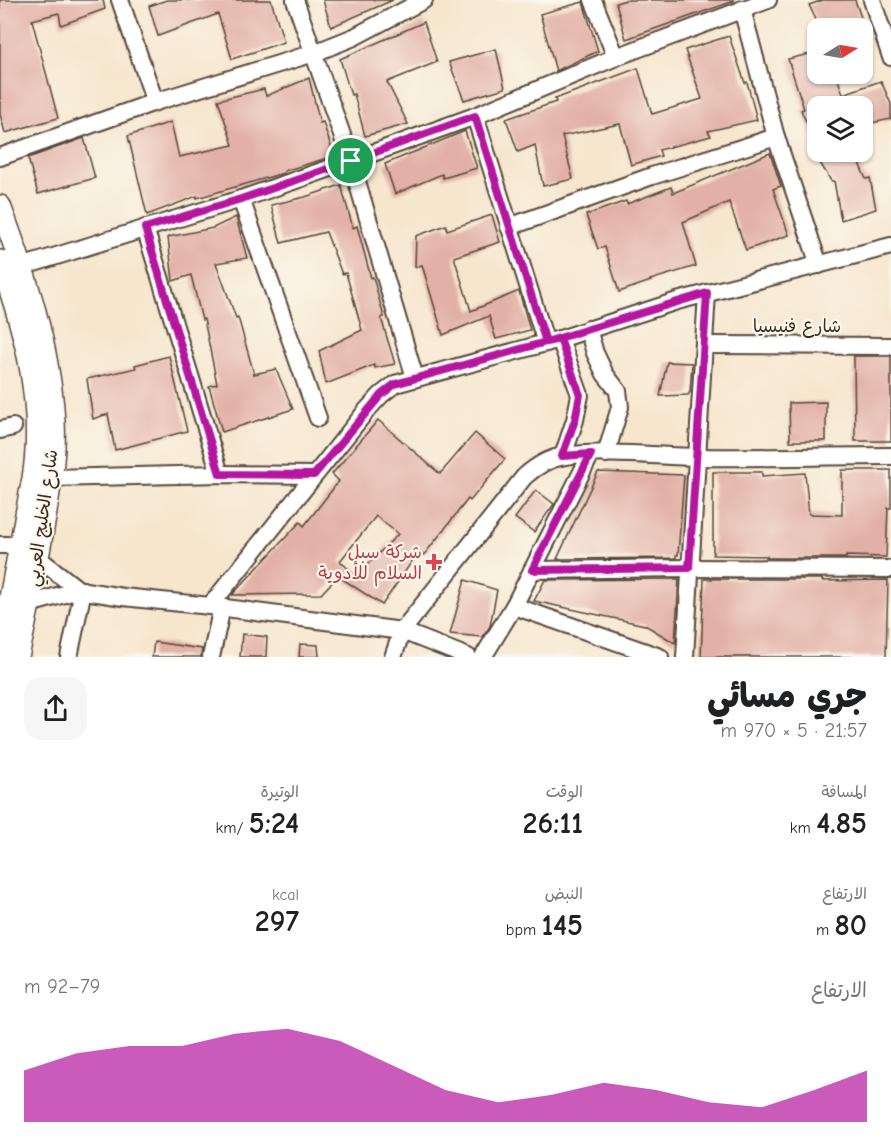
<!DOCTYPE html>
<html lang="ar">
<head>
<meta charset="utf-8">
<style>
	body { margin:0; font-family:"Comic Neue","Playpen Sans Arabic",sans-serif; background:#f6f6f6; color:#202124; direction:rtl; height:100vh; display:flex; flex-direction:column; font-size:22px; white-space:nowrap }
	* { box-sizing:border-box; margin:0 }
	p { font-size:20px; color:#757577 }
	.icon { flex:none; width:33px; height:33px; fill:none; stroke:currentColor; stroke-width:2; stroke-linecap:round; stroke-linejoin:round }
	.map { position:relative; height:657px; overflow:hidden; direction:ltr }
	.panel { display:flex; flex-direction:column; background:#fff; flex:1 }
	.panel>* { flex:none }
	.needle { width:39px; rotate:79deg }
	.tools { position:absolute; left:807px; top:18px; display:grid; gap:12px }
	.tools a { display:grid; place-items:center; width:66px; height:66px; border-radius:12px; background:#fff; box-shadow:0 2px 4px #0004; font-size:30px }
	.pin { position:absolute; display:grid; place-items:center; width:51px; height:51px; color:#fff; margin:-26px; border:3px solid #fff; border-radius:50%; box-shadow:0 2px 6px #0007 }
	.round { display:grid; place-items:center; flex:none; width:63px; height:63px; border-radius:18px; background:#f6f6f6 }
	.head { display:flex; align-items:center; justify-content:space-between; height:102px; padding:0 24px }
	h1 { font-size:33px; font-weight:800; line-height:45px }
	.stats { display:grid; grid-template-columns:repeat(3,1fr); gap:9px; height:102px; padding:6px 24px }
	.stats div { display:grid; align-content:center }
	.stats b { font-size:30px; font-weight:800 }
	.stats small { font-size:16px; font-weight:400 }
	.stats p { font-size:16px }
	.chart { height:168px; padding:12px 24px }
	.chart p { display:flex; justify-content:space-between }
	.chart svg { width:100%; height:108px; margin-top:6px; fill:#b5179e; opacity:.7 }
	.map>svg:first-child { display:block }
</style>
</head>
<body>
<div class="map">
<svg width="891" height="657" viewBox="0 0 891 657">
	<rect width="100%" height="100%" fill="#fbf7ec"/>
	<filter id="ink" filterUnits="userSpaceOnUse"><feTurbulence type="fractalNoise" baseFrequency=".0167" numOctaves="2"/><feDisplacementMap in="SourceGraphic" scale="12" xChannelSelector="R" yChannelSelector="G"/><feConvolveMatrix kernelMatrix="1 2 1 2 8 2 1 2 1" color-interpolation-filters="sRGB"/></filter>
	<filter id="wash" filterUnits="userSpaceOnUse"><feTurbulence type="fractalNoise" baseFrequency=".008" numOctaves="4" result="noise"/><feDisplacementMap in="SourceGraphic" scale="24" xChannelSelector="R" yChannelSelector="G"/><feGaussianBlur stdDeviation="1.35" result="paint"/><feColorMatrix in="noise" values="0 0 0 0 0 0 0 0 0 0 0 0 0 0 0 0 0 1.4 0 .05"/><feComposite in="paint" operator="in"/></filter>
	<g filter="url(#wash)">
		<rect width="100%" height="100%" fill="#f6e6ce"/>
		<g id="blocks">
			<g fill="#e2b0a6" fill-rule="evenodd">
				<polygon points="0,0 103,0 105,9 61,25 59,13 32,20 58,118 5,133 0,114"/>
				<polygon points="167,0 271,0 284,42 232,59 218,14 158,36 149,6"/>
				<polygon points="323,0 393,0 331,27"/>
				<polygon points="626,0 734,0 734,1 626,39 616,3"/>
				<polygon points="823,0 855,0 864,26 856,28 820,28 809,5"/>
				<polygon points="583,2 598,51 556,71 540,14"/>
				<polygon points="424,22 437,62 387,82 408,124 365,136 354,94 351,95 340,59"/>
				<polygon points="729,36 745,83 747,82 757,120 708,131 711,136 659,150 661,156 631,165 620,124 562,136 573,179 543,186 535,145 518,152 506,119 556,102 555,99 638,68 652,114 702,99 685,50"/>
				<polygon points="496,49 505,88 464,100 449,62"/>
				<polygon points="818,52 818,74 836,74 843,94 881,81 891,104 891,119 862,125 862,106 818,106 818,148 801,110 804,109 788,59"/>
				<polygon points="309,78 320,123 323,122 334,156 284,171 284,173 280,174 197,198 197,196 147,215 128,136 171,122 179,157 233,145 218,100 264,89 266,96"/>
				<polygon points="465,131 477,168 443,178 442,174 395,194 385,164"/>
				<polygon points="84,138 95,178 38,194 28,158"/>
				<polygon points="819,152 854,152 866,179 870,178 876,209 841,220 834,181 831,181 816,156 820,154"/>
				<polygon points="770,153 781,186 773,189 789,235 746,250 729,202 683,222 696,266 650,280 651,281 619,292 605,247 598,249 586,215 626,201 627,204 671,187 673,193"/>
				<polygon points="341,185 353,228 357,226 371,278 373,277 384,317 381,318 395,364 375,368 374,365 326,384 319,351 362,330 346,273 342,274 326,232 281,243 271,205 305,197"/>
				<polygon points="492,215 500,242 454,257 471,311 519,291 530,330 496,339 489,316 443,335 422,265 415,267 416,236 446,225 447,230"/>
				<polygon points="236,217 247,258 216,263 236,318 238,317 254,374 276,369 293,409 222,432 209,386 217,384 204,319 202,320 191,275 173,281 168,237 213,228"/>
				<polygon points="169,356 187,431 115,450 108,414 93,419 87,379 136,368 135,365"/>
				<polygon points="854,356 891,356 891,441 855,441"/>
				<polygon points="667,362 692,363 690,392 688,395 660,396"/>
				<polygon points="826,402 826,441 790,441 789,403"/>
				<path d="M378 420 440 474 475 433 505 459 470 501 468 499 424 555 419 551 382 605 338 576 321 594 232 595 300 522 304 526 339 481 332 474ZM376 516 398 534 356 576 340 561Z"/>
				<polygon points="842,470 891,470 891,508 888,508 886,557 846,556 846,558 767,558 767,556 713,555 713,472 762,472 762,476 805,473 809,514 842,515"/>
				<polygon points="598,472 684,475 678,555 676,555 676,558 557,559"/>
				<polygon points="536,490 554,504 534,532 515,518"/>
				<polygon points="676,579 679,579 675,643 645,625 534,601 545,580"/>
				<polygon points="704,579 822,579 822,581 888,580 886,657 701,657"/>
				<polygon points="465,580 497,590 490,626 483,637 450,634"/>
				<polygon points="242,634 267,637 266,657 240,657"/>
				<polygon points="154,642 202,649 201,657 152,657"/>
				<polygon points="300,644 318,645 319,657 299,657"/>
			</g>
		</g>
	</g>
	<g filter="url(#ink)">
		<use href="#blocks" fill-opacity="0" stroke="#574638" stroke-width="1.5"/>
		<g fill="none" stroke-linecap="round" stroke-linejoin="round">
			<defs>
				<g id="minor">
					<polyline points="120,0 155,102"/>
					<polyline points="295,0 351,161 415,378"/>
					<polyline points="593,0 616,57"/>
					<polyline points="872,0 891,57"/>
					<polyline points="742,9 776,137 819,265"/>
					<polyline points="475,116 546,343"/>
					<polyline points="0,157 155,102 314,53 354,37 424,0"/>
					<polyline points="241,199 318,418"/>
					<polyline points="509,227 652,176 776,137"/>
					<polyline points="145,228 220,474"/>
					<polyline points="21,267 241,199 351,161 475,116 616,57 768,0"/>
					<polyline points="588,329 595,353 605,374 618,391 620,407 606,454"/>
					<polyline points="560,339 580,395 575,420 563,456"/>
					<polyline points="704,345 891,346"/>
					<polyline points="0,430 13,427"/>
					<polyline points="51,478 220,474 314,475"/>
					<polyline points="0,545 21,545"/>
					<polyline points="38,558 79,590"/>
					<polyline points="532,570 689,568 891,569"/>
					<path d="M29 604 79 590 123 597 210 606 402 631 524 477C536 466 549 458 565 456 609 450 653 456 698 457 762 458 827 456 891 456"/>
					<polyline points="210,606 367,410 381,395 395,384 560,339 677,301 891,246"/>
					<polyline points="514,606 660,657"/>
					<polyline points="69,657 83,590"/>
					<polyline points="211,657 222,607"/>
					<polyline points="393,657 402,631 468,657"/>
					<polyline points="483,657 514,606 591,454"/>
					<polyline points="685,657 707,293"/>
				</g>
				<g id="major">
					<path d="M0 206C26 275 50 348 54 422 56 454 50 486 45 518 37 565 28 611 18 657"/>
					<path d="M0 261C25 330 45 405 33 478L0 650"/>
				</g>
			</defs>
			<use href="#minor" stroke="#574638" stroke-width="20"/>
			<use href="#major" stroke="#574638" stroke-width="24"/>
			<use href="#minor" stroke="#fff" stroke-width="16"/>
			<use href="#major" stroke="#fff" stroke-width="21"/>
		</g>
	</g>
	<g fill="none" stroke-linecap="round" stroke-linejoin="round" filter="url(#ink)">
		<defs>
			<polyline id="route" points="351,161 241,199 145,228 220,474 314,475 381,395 395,384 546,342 560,339 580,395 575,420 562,456 591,454 532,570 689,568 707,293 546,342 475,116 351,161"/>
		</defs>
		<use href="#route" stroke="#fff" stroke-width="12"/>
		<use href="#route" stroke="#b5179e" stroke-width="8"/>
	</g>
	<path fill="#e0444e" stroke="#fbf7ec" stroke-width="2" d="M431 553h6v6h6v6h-6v6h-6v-6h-6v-6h6z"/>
	<g text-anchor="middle" stroke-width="4.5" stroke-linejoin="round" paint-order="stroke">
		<g font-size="18" fill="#3b2a1e" stroke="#fbf7ec">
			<text x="797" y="332">شارع فنيسيا</text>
			<text transform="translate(42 518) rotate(-82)" y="6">شارع الخليج العربي</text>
		</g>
		<g font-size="18" fill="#be3a42" stroke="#fbf7ec" text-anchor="end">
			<text x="422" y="558">شركة سبل<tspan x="422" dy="21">السلام للأدوية</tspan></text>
		</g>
	</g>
</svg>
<div class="tools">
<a><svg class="needle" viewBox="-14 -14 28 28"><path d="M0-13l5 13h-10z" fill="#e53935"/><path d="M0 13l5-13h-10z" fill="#757577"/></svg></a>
<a><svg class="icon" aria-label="layers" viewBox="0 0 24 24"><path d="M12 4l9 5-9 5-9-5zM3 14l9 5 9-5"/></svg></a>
</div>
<div class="pin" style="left:351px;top:161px;background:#1e9e55"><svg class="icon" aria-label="arrive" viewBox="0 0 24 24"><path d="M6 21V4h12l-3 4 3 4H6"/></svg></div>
</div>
<section class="panel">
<div class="head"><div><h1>جري مسائي</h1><p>21:57 · 5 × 970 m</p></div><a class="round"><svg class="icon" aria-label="share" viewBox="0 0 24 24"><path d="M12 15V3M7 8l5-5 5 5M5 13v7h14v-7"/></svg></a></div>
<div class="stats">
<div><p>المسافة</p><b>4.85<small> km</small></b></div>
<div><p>الوقت</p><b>26:11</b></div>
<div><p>الوتيرة</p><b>5:24<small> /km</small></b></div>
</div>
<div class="stats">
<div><p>الارتفاع</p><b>80<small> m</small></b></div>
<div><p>النبض</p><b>145<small> bpm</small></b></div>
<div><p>kcal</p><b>297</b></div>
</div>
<div class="chart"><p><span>الارتفاع</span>79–92 m</p>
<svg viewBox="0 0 160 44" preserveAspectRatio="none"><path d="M0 44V23L10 16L20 13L30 13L40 8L50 6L60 11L70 21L80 31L90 36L100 33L110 28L120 31L130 36L140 38L150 31L160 23V44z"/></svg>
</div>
</section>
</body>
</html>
